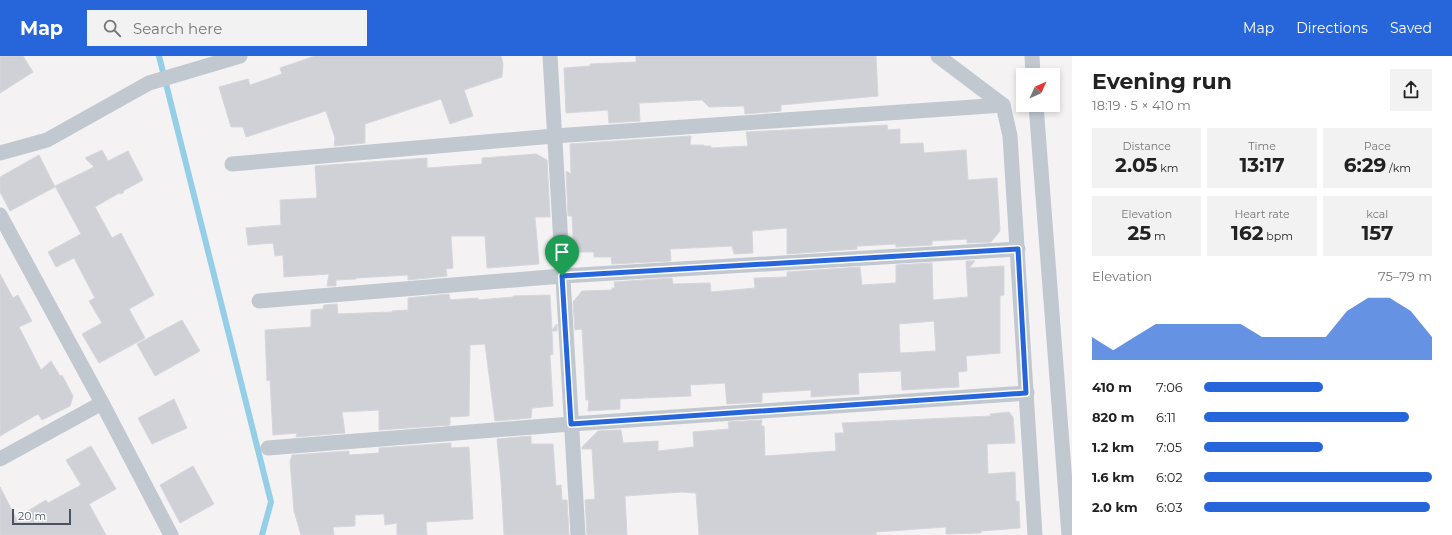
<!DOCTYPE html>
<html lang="en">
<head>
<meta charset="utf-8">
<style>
	body { margin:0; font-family:Montserrat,sans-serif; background:#f2f2f2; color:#222; height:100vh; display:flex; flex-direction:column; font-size:15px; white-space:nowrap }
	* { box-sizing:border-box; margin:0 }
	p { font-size:13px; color:#767676 }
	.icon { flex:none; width:22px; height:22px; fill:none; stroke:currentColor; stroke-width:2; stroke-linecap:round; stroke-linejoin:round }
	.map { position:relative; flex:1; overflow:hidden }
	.panel { display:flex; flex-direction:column; background:#fff; width:380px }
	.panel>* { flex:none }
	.needle { width:26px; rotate:45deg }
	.controls { position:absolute; left:1016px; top:12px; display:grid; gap:8px }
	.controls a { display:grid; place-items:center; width:44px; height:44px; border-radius:0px; background:#fff; box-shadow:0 2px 6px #0003; font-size:20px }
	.scale { position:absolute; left:12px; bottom:10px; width:59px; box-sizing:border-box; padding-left:4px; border:2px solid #4a535e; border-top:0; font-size:11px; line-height:14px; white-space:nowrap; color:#4a535e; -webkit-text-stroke:3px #fff; paint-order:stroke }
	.pin { position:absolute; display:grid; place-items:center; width:34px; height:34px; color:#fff; margin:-41px -17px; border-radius:50% 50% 50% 0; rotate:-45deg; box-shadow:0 0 4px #0007 }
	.pin .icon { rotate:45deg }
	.round { display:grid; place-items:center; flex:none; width:42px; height:42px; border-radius:0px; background:#f2f2f2 }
	.head { display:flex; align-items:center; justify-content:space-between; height:68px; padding:0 20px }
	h1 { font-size:22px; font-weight:700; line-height:30px }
	.figures { display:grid; grid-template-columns:repeat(3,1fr); gap:6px; height:68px; padding:4px 20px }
	.figures div { display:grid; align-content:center; border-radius:0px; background:#f2f2f2; text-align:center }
	.figures b { font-size:20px; font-weight:700 }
	.figures small { font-size:11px; font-weight:400 }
	.figures p { font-size:11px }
	.chart { height:112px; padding:8px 20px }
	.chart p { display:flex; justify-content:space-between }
	.chart svg { width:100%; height:72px; margin-top:4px; fill:#2665da; opacity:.7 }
	ul { padding:0 20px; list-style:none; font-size:13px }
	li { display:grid; grid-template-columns:64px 48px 1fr; align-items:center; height:30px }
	li i { height:10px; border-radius:5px; background:#2665da }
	header { display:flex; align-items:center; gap:24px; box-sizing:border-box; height:56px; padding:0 20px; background:#2665da; color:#fff }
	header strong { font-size:19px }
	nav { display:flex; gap:22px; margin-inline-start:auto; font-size:14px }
	.search { width:280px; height:36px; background:#f2f2f2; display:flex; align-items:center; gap:10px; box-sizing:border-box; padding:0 14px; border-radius:0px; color:#767676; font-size:15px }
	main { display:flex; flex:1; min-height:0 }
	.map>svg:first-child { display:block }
</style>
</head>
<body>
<header>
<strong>Map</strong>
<div class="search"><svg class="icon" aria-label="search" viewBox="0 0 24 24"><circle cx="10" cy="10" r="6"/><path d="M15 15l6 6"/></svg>Search here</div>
<nav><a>Map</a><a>Directions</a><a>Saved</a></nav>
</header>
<main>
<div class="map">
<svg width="1072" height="479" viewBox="0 0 1072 479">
	<rect width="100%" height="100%" fill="#f4f2f2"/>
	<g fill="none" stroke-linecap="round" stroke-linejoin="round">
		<polyline stroke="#94cfe7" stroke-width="6" points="159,0 271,446 262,479"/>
	</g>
	<g fill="#cfd1d6" stroke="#d6d7dc" fill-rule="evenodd">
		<polygon points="0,0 23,0 33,16 0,37"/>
		<polygon points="315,0 501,0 503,8 502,21 464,34 473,60 450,68 441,43 365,68 365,87 334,90 335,82 326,55 246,81 243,71 231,71 219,31 248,23 250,29 282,18 280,12"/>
		<polygon points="636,0 876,0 878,40 781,49 781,55 745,58 744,50 709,51 702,44 639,47 640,65 609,67 608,54 566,57 564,12 590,10 590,8 636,6"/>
		<polygon points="887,69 888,74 900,73 900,88 923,87 924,97 966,94 968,124 997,122 1000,175 991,186 967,187 967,183 932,185 932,189 896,191 896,188 859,190 857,190 857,193 787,198 787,172 752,175 753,197 734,198 732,190 670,193 671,205 612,208 611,201 594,201 594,196 574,196 572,160 568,160 566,115 571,118 570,88 691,80 690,89 704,89 704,90 711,90 711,92 748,90 746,76"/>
		<polygon points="102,94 108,105 128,95 143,124 123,135 124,136 121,138 119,137 95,151 112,182 121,177 154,239 129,253 145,282 99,307 82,278 102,267 89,245 95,242 74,202 56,211 48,196 81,178 55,130 94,111 85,102"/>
		<polygon points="536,98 547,104 550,161 535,161 539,208 487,212 485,180 451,180 453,212 446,213 447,220 408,224 408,219 356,222 356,223 336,224 336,230 327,230 329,218 284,221 283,199 275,200 273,187 248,189 246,172 281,169 280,144 317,142 315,110 427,102 427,112 482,108 482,102"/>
		<polygon points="39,99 55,131 10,155 0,136 0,121"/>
		<path d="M966 205H975L969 212 1004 210V239L1000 240V297L966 300 967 315 958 316 959 331 902 334 901 315 858 317 859 338 811 341V334L762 337V346L727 348 725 327 690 329 691 340 620 343V353L588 355 589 344H586L582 273 575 274 573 246 582 235 612 234V232H615L614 226 672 222 673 228 710 227 711 236 755 232 754 222 787 221V216L860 211 862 229 896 227V209L932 207 933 244 968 241ZM934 265 936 295 900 297 899 268Z"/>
		<polygon points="0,218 13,242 18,239 32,265 19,271 41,314 51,305 60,320 62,319 73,340 70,350 42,364 38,358 0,380"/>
		<polygon points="449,238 450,244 478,242 478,244 513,241 513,240 550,239 552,274 557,268 557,275 552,275 553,298 550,299 553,350 532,352 531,362 495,365 485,288 470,289 469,360 450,361 450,369 379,374 379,354 342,356 345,377 296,381 297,377 273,379 270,324 267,325 265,274 311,271 311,254 323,253 324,249 337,248 338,258 392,256 392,255 408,254 408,242"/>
		<polygon points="182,264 200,295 155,320 137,288"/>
		<polygon points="174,343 187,372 152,388 138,362"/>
		<polygon points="1009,356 1013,361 1015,387 987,388 988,418 1015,416 1016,446 1019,445 1020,472 981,475 981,477 946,478 946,471 876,476 876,479 699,479 696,437 682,436 625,440 627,479 587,479 585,444 595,443 592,393 582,393 582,391 598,375 621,374 623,387 658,385 658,395 694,391 693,376 729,373 728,366 762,364 761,370 764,370 765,400 836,395 835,377 844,377 842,367 991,360 990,358"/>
		<polygon points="531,380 531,388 553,388 556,430 561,429 562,444 567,444 569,479 504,479 501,425 497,383"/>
		<polygon points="451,387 451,392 469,391 473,463 426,466 427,479 397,479 397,467 385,469 384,458 355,459 355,470 333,471 334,479 301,479 294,455 290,406 292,399 349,395 349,399 379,397 379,392"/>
		<polygon points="91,390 116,433 89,448 106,479 0,479 0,431 16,462 46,444 48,447 81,429 66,404"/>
		<polygon points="193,410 214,448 180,467 160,429"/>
	</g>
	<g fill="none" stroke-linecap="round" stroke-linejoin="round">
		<g stroke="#c1c8cf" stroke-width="15">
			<polyline points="550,0 578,479"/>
			<polyline points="938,0 1003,49 1010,80 1035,479"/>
			<polyline points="1032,0 1033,19"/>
			<polyline points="1036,49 1069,479"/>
			<polyline points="0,97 47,84 149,27 240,0"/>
			<polyline points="232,108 554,80 1003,49"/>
			<polyline points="0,159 102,347 171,479"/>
			<polyline points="259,245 562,220 1018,193"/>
			<polyline points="268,392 571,368 1027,337"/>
			<polyline points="0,403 102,347"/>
		</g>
	</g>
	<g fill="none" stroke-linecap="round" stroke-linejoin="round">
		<defs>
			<polygon id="route" points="1018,193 1026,337 571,368 562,220"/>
		</defs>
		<use href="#route" stroke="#fff" stroke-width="8"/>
		<use href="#route" stroke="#2665da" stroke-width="5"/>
	</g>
</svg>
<div class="controls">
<a><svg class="needle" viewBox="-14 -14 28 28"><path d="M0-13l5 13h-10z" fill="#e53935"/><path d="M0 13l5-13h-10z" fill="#767676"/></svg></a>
</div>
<div class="scale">20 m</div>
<div class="pin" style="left:562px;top:220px;background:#1e9e55"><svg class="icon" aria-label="arrive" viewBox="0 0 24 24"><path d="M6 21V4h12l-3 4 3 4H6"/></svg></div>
</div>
<section class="panel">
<div class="head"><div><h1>Evening run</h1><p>18:19 · 5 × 410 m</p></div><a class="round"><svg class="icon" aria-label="share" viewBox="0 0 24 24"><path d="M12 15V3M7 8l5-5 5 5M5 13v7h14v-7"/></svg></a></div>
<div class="figures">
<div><p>Distance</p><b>2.05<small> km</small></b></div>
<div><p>Time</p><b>13:17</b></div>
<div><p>Pace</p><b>6:29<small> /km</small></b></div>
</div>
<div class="figures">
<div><p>Elevation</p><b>25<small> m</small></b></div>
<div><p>Heart rate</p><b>162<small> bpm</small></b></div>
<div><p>kcal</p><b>157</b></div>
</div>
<div class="chart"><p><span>Elevation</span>75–79 m</p>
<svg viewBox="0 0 160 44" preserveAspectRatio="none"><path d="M0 44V30L10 38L20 30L30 22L40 22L50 22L60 22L70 22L80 30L90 30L100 30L110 30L120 14L130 6L140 6L150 14L160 30V44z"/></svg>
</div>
<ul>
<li><b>410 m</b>7:06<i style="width:52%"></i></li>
<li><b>820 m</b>6:11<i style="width:90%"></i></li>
<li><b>1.2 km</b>7:05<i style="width:52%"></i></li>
<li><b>1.6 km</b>6:02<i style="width:100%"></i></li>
<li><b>2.0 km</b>6:03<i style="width:99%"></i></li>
</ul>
</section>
</main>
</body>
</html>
